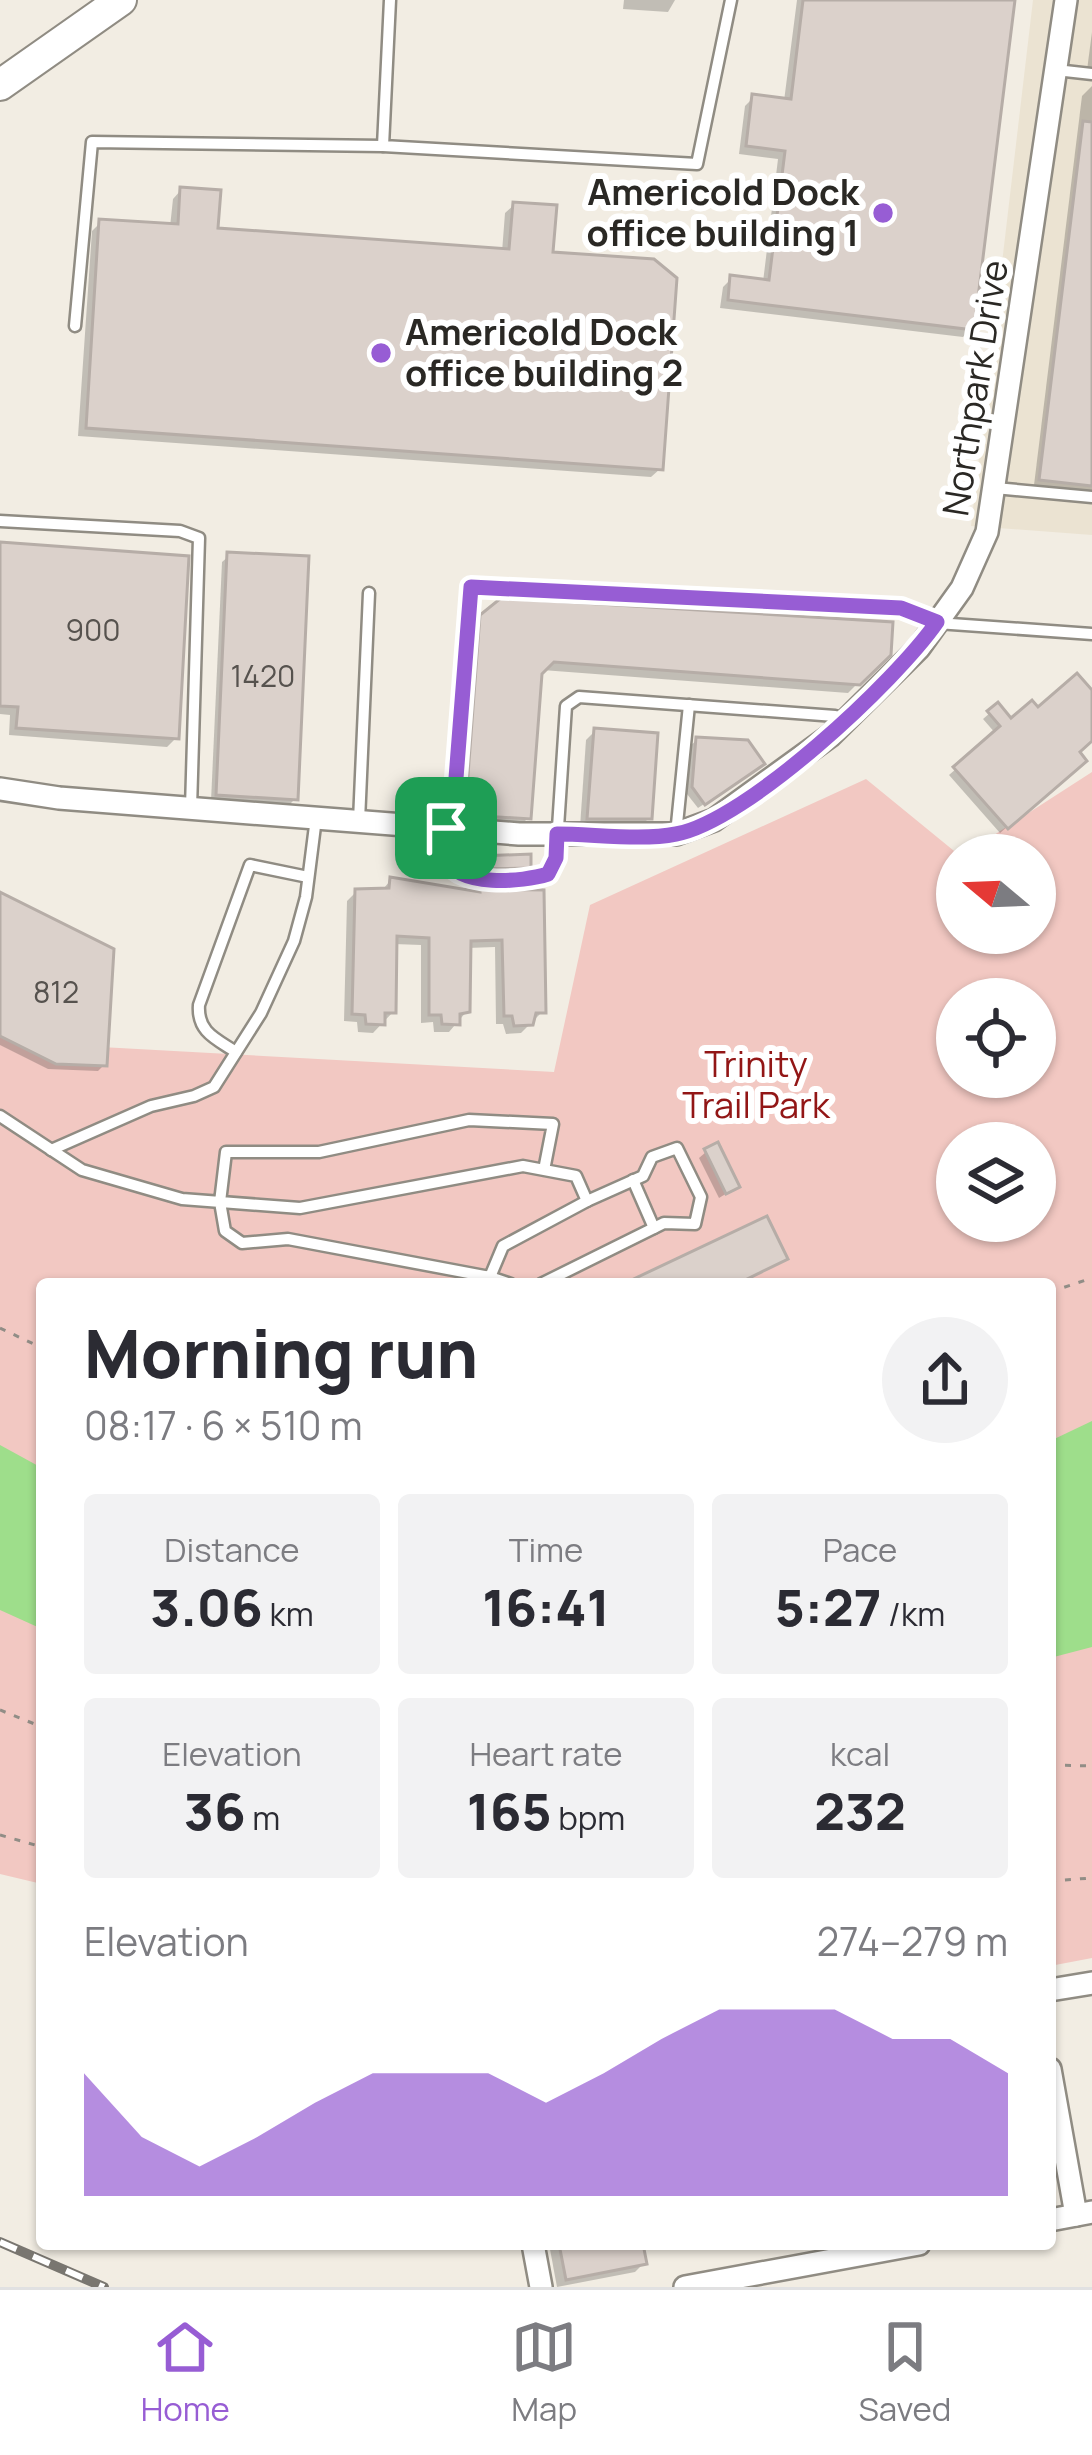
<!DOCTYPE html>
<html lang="en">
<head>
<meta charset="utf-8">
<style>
	body { margin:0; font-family:Manrope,sans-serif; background:#f2f2f3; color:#2b2b33; height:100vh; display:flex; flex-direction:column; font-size:45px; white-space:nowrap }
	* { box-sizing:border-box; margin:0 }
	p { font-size:39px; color:#7c7c81 }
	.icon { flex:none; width:66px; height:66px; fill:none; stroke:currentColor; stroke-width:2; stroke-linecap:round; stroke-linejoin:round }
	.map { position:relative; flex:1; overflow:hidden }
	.details { position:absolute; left:36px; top:1278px; width:1020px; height:972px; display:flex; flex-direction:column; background:#fff; border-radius:12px; box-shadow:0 3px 9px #0004 }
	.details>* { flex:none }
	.needle { width:78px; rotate:289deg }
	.fabs { position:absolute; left:936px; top:834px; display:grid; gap:24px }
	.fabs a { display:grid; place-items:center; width:120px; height:120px; border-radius:50%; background:#fff; box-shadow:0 3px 9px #0004; font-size:60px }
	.pin { position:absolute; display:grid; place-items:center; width:102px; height:102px; color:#fff; margin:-51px; border-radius:24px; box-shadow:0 6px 18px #0006 }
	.round { display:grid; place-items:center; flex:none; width:126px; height:126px; border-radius:63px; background:#f2f2f3 }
	.summary { display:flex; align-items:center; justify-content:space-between; height:204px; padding:0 48px }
	h1 { font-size:66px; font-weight:800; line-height:90px }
	.figures { display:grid; grid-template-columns:repeat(3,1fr); gap:18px; height:204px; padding:12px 48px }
	.figures div { display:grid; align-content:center; border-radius:12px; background:#f2f2f3; text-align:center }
	.figures b { font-size:51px; font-weight:800 }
	.figures small { font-size:33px; font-weight:400 }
	.figures p { font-size:33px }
	.chart { height:336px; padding:24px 48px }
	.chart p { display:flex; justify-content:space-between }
	.chart svg { width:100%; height:216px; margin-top:12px; fill:#975dd4; opacity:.7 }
	.tabs { display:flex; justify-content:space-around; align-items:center; height:168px; border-top:3px solid #e1e1e2; background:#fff; font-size:33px; color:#7c7c81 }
	.tabs a { display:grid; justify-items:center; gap:6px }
	.tabs .current { color:#975dd4 }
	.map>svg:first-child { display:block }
</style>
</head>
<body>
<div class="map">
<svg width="1092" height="2287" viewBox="0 0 1092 2287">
	<rect width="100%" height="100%" fill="#f2ede3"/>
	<polygon fill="#ebe3d2" points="1033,0 1092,0 1092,535 971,526"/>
	<path fill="#f2c8c2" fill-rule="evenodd" d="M1092 772V1958L1050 1966V1284H42V1884L0 1874V1036L101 1047 554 1072 590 905 866 779 959 855 957 933H1035V855H963ZM957 999H1035V1077H957ZM957 1143H1035V1221H957Z"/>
	<g fill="#9ede8b">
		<polygon points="1092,1421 1092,1647 1050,1658 1050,1441"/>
		<polygon points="0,1445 42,1468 42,1629 0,1610"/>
	</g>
	<g fill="#0003">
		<polygon points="624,0 675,0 668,12 623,9"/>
		<polygon points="797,0 1012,0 972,328 963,337 720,308 723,287 732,278 763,282 778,159 739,154 745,106 753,98 784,101"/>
		<polygon points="1092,32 1092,72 1087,70"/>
		<polygon points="1092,86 1092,492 1034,485 1082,96"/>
		<polygon points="181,190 215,231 502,252 505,213 514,205 550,255 660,469 651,477 78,436 92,231 101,222 170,227 173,199"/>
		<polygon points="0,545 176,738 167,747 9,735 10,715 0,714"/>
		<polygon points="229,556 295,799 289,805 211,801 222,562"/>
		<polygon points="482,618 888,653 848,693 542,670 528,818 519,827 458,823 473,627"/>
		<polygon points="1092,695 1092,739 1076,753 1083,761 1000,833 949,775 996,734 983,719 998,706 1011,722"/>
		<polygon points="595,731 649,818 640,827 580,827 586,740"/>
		<polygon points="697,740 755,770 698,808 687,794 690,746"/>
		<polygon points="480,859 528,867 525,870 477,871"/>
		<polygon points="391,880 478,894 543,1011 521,1033 506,1034 503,1024 496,1024 495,947 468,948 467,1011 449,1032 434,1032 433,1022 421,1023 421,945 394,944 393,1012 373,1033 358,1032 357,1022 344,1021 347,901 356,892 383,889"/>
		<polygon points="0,895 105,1064 98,1071 48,1069 0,1045"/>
		<polygon points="706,1152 737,1187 719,1198 699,1158"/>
		<polygon points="549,2244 640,2244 644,2263 635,2272 557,2287"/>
	</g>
	<g fill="#dbd1cb" stroke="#b6ada7" stroke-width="3">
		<polygon points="803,0 1015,0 974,330 728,300 730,275 769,280 785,151 746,146 752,94 791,99"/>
		<polygon points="1083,121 1092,122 1092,486 1039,480"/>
		<polygon points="180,187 221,190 218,228 509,249 513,202 557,205 553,252 654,259 677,278 663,470 86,428 99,219 178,224"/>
		<polygon points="0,542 189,556 179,739 16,728 18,707 0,706"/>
		<polygon points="227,552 309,556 298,800 216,795"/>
		<polygon points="501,598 893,622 891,655 860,685 554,662 542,674 531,819 465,815 480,615"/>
		<polygon points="1077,673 1092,690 1092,741 1080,752 1087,761 1008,829 953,767 1000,726 987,711 998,702 1011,718 1032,700 1038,707"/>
		<polygon points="594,728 658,733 652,819 587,819"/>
		<polygon points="696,737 748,740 765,764 705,805 692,787"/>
		<polygon points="531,854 531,868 479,869 479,856"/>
		<polygon points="390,877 480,892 480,889 544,890 546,1013 536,1013 533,1025 514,1026 512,1016 504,1016 502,940 471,941 470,1012 460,1014 460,1025 442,1024 441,1015 429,1015 429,938 397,936 396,1013 385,1013 385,1025 366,1024 365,1015 352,1014 355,889 389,888"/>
		<polygon points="0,892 114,949 107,1066 56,1064 0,1036"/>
		<polygon points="718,1142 740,1187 726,1194 704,1149"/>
		<polygon points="767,1216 788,1259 745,1280 732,1284 623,1284"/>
		<polygon points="559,2244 643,2244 647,2264 566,2280"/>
	</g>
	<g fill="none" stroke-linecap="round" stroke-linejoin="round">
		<defs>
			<g id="lane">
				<polyline points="390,0 383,146 697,164 731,0"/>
				<polyline points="1056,70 1092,74"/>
				<polyline points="75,326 92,142 383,146"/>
				<polyline points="995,488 1092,497"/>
				<polyline points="0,521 180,531 199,538 191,808"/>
				<polyline points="359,821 369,593"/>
				<path d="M445 828C445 838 443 849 446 858 458 888 523 882 548 874L556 858 566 706 579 697 835 716 846 720"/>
				<polyline points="452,829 471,587 901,608 937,623 1092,634"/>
				<polyline points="676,834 689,705"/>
				<path d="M236 1052C216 1039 197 1032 199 1005L250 865 308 877"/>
				<polyline points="0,1116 82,1170 182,1199 300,1208 523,1166 576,1176 587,1201 503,1246 490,1277 288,1239 242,1243 225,1231 220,1202 226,1152 319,1152 469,1120 553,1124 544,1170"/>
				<polyline points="51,1150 151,1106 194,1096 214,1087 261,1013 294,941 306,897 316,818"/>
				<polyline points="633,1180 654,1228"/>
				<polyline points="490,1277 511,1284"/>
				<polyline points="541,1284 664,1223 695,1224 701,1197 677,1148 652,1157 643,1176 587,1201"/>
			</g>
			<g id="street">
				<polyline points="0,789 59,798 519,834 676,834 714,820 830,736 919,648 962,588 987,532 1066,0"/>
				<polyline points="1050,1990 1092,1983"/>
				<polyline points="1050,2069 1076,2215"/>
				<polyline points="1050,2220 1092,2212"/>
				<polyline points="533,2244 541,2287"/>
				<polyline points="685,2287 919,2244"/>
			</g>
			<polyline id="secondary" points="0,85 121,0"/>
		</defs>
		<use href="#lane" stroke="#908c83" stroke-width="15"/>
		<use href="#street" stroke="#908c83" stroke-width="26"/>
		<use href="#secondary" stroke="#908c83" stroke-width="34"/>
		<g stroke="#918d86" stroke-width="3" stroke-dasharray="6 9" stroke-linecap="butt">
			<polyline points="1050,1292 1092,1278"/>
			<polyline points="0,1328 42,1348"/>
			<polyline points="0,1710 42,1727"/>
			<polyline points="1050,1765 1092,1766"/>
			<polyline points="0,1835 42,1847"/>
			<polyline points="1050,1881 1092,1878"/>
		</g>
		<use href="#lane" stroke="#fff" stroke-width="10"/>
		<use href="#street" stroke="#fff" stroke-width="21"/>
		<use href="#secondary" stroke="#fff" stroke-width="30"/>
		<defs>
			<polyline id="rail" points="0,2242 104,2287"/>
		</defs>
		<use href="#rail" stroke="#797670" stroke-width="10"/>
		<use href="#rail" stroke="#fff" stroke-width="6" stroke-dasharray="18" stroke-linecap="butt"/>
	</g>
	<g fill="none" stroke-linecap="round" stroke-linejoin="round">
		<defs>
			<path id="route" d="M471 587 901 608 937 622C896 681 747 821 676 834 642 841 593 834 557 834L556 858 548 874C523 882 458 888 446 858 443 849 445 838 446 828L452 829Z"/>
		</defs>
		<use href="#route" stroke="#fff" stroke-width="24"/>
		<use href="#route" stroke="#975dd4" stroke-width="15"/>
	</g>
	<g fill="#975dd4" stroke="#fff" stroke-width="4.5">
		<circle cx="883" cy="213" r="12"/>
		<circle cx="381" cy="353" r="12"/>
	</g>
	<g text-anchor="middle" stroke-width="12" stroke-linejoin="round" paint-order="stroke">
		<g font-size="30" fill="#56524e">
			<text x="93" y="641">900</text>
			<text x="263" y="687">1420</text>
			<text x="56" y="1003">812</text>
		</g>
		<g font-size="36" font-weight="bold" fill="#2a2824" stroke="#fff" text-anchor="end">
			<text x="859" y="205">Americold Dock<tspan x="859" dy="41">office building 1</tspan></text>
			<text x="405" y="345" text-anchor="start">Americold Dock<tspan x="405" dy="41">office building 2</tspan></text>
		</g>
		<g font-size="36" fill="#2a2824" stroke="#fff">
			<text transform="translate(975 388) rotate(-81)" y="13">Northpark Drive</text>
		</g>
		<g font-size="36" fill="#921616" stroke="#fff">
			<text x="756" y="1077">Trinity<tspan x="756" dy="41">Trail Park</tspan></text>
		</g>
	</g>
</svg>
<div class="fabs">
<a><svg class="needle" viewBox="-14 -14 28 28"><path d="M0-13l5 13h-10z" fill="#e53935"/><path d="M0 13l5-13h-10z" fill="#7c7c81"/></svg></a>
<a><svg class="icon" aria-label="locate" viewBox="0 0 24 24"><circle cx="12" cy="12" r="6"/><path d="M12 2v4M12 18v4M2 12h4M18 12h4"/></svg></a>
<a><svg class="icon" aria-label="layers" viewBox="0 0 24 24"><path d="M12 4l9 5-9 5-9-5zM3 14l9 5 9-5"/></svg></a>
</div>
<div class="pin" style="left:446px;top:828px;background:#1e9e55"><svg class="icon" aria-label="arrive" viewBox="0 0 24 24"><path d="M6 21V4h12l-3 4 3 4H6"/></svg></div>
<section class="details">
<div class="summary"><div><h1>Morning run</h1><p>08:17 · 6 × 510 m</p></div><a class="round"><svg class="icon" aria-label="share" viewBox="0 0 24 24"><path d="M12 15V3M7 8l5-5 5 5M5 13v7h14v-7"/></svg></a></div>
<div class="figures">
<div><p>Distance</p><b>3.06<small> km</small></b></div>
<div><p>Time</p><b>16:41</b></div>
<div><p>Pace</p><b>5:27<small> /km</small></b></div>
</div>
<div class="figures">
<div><p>Elevation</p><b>36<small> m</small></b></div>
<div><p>Heart rate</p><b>165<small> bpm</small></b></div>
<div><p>kcal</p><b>232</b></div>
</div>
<div class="chart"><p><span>Elevation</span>274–279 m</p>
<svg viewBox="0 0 160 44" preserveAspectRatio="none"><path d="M0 44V19L10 32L20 38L30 32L40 25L50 19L60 19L70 19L80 25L90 19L100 12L110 6L120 6L130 6L140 12L150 12L160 19V44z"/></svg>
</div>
</section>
</div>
<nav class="tabs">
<a class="current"><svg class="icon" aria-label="home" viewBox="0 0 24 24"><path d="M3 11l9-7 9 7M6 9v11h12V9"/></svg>Home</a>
<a><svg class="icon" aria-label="map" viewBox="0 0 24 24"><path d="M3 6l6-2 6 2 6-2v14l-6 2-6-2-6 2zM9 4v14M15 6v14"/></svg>Map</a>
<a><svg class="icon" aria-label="saved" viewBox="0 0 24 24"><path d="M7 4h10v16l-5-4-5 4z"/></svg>Saved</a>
</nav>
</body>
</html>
